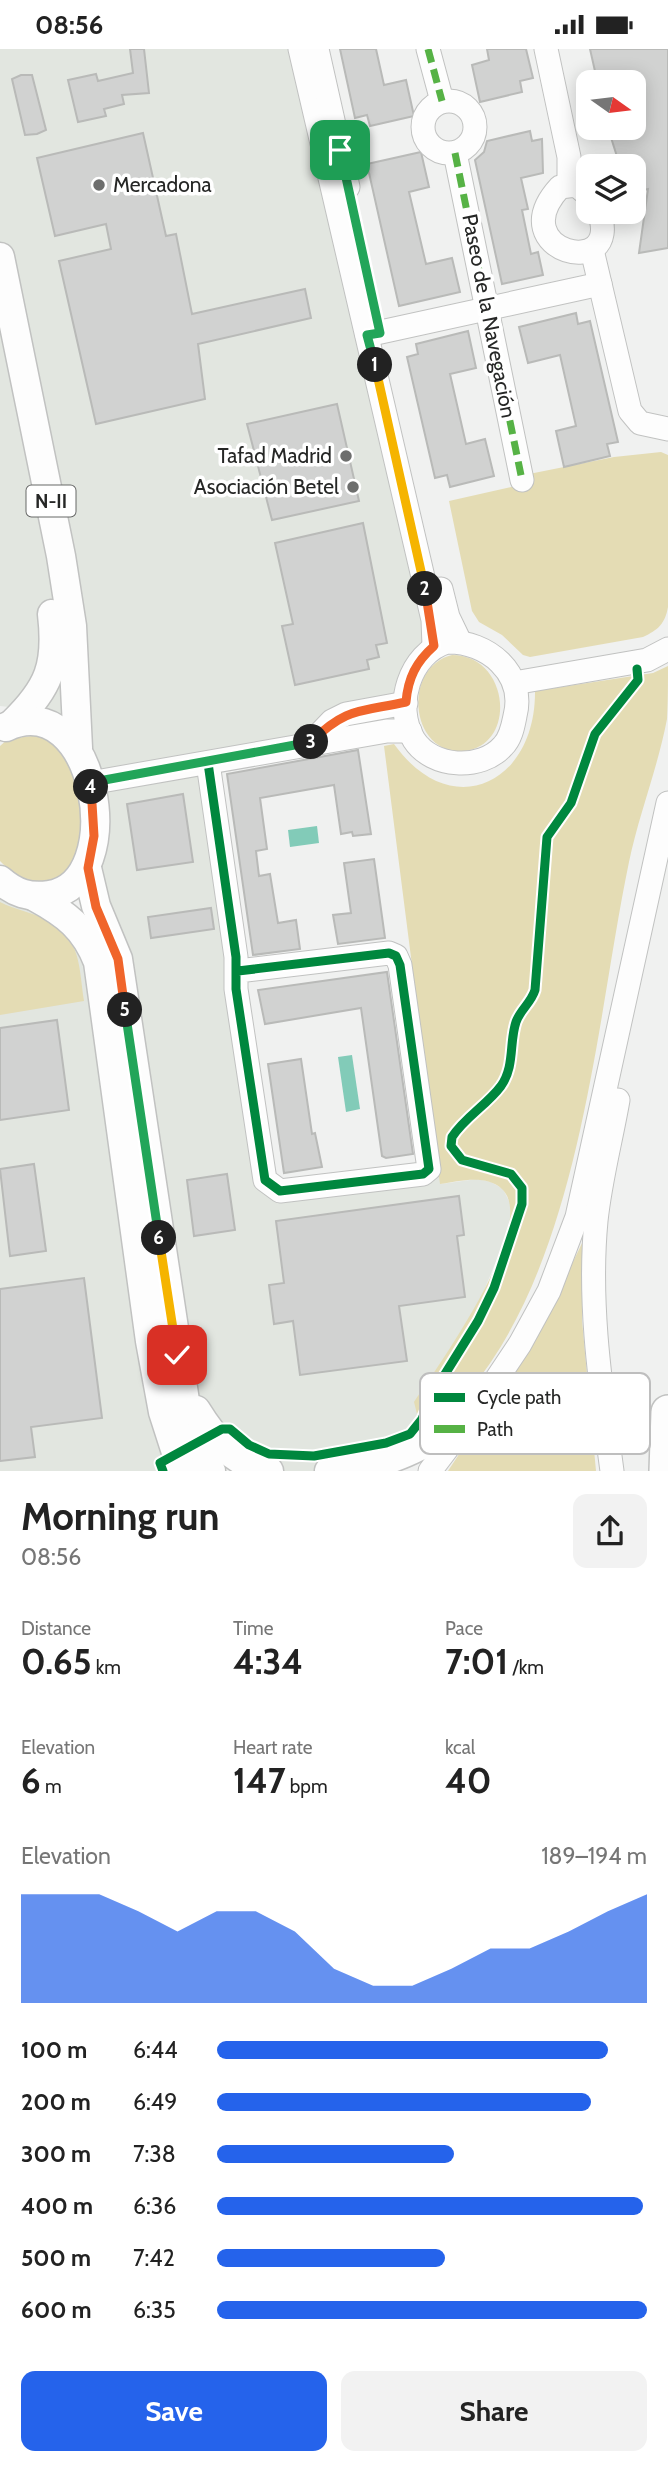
<!DOCTYPE html>
<html lang="en">
<head>
<meta charset="utf-8">
<style>
	body { margin:0; font-family:Cabin,sans-serif; background:#f2f2f2; color:#222; height:100vh; display:flex; flex-direction:column; font-size:26px; white-space:nowrap }
	* { box-sizing:border-box; margin:0 }
	p { font-size:23px; color:#767676 }
	.icon { flex:none; width:38px; height:38px; fill:none; stroke:currentColor; stroke-width:2; stroke-linecap:round; stroke-linejoin:round }
	.map { position:relative; height:1422px; overflow:hidden }
	.drawer { display:flex; flex-direction:column; background:#fff; flex:1 }
	.drawer>* { flex:none }
	.needle { width:46px; rotate:104deg }
	.controls { position:absolute; left:576px; top:21px; display:grid; gap:14px }
	.controls a { display:grid; place-items:center; width:70px; height:70px; border-radius:14px; background:#fff; box-shadow:0 4px 18px #0003; font-size:35px }
	.pin { position:absolute; display:grid; place-items:center; width:60px; height:60px; color:#fff; margin:-30px; border-radius:14px; box-shadow:0 4px 10px #0006 }
	.km { position:absolute; width:35px; height:35px; margin:-18px; border-radius:50%; background:#222; color:#fff; font-size:19px; line-height:35px; text-align:center }
	.round { display:grid; place-items:center; flex:none; width:74px; height:74px; border-radius:14px; background:#f2f2f2 }
	.summary { display:flex; align-items:center; justify-content:space-between; height:119px; padding:0 21px }
	h1 { font-size:38px; font-weight:700; line-height:52px }
	.metrics { display:grid; grid-template-columns:repeat(3,1fr); gap:10px; height:119px; padding:7px 21px }
	.metrics div { display:grid; align-content:center }
	.metrics b { font-size:35px; font-weight:700 }
	.metrics small { font-size:19px; font-weight:400 }
	.metrics p { font-size:19px }
	.chart { height:196px; padding:14px 21px }
	.chart p { display:flex; justify-content:space-between }
	.chart svg { width:100%; height:126px; margin-top:7px; fill:#2563eb; opacity:.7 }
	.cta { display:flex; gap:14px; margin-top:auto; padding:14px 21px }
	.cta a { flex:1; height:80px; border-radius:14px; background:#2563eb; color:#fff; font-size:28px; font-weight:700; line-height:80px; text-align:center }
	.cta a+a { background:#f2f2f2; color:#222 }
	ul { padding:0 21px; list-style:none; font-size:23px }
	li { display:grid; grid-template-columns:112px 84px 1fr; align-items:center; height:52px }
	li i { height:18px; border-radius:9px; background:#2563eb }
	.status { display:flex; justify-content:space-between; align-items:center; height:49px; padding:0 35px; background:#fff; direction:ltr }
	.status svg { height:19px; fill:currentColor }
	.map>svg:first-child { display:block }
</style>
</head>
<body>
<div class="status"><b>08:56</b><svg viewBox="0 0 49 12"><path d="M0 12V9h3v3zM5 12V6h3v6zM10 12V3h3v9zM15 12V0h3v12zM26 1h20v11H26zM47 4h2v5h-2z"/></svg></div>
<div class="map">
<svg width="668" height="1422" viewBox="0 0 668 1422">
	<rect width="100%" height="100%" fill="#f0f1f0"/>
	<g fill="#e2e6e0">
		<polygon points="0,0 300,0 433,571 423,607 410,682 208,714 272,1139 439,1124 441,1135 477,1130 491,1133 503,1140 510,1154 512,1164 503,1195 483,1244 418,1369 414,1393 329,1422 269,1422 195,1358 118,910 27,660 0,657"/>
		<polygon points="0,831 77,875 182,1422 0,1422"/>
	</g>
	<g fill="#e4dcb4">
		<path d="M661 403 668 406V558C665 575 658 581 643 588L530 608 523 606 502 586 479 573 472 562 449 452 525 435 524 426 614 408Z"/>
		<path d="M452 606C509 606 518 695 465 702 411 709 400 619 452 606Z"/>
		<path d="M668 617C668 634 668 654 667 670 658 718 639 765 629 813 591 995 578 1277 414 1393L410 1385 418 1369 414 1353C436 1320 540 1176 502 1140 486 1125 460 1132 440 1135L384 697 394 695C451 775 536 735 535 642L653 624Z"/>
		<path d="M39 686C45 690 58 694 63 699 66 704 68 714 70 720 79 744 88 775 80 800 68 844 26 840 0 812V697L8 690Z"/>
		<path d="M0 853C15 861 32 863 47 871 81 887 79 919 84 952L0 966Z"/>
		<polygon points="584,1190 582,1271 596,1422 448,1422 538,1285"/>
	</g>
	<g fill="#82cbb8">
		<polygon points="317,777 319,794 290,798 288,781"/>
		<polygon points="352,1006 360,1060 346,1063 338,1008"/>
	</g>
	<g fill="#d1d2d1" stroke="#b9bab8" stroke-width="2">
		<polygon points="130,0 144,0 149,44 122,46 124,55 104,60 106,67 78,73 68,31 96,25 98,32 133,24"/>
		<polygon points="340,0 376,0 384,36 406,31 414,67 370,77 367,66 355,69"/>
		<polygon points="487,0 526,0 533,29 520,32 522,43 480,53 472,16 489,11"/>
		<polygon points="590,0 668,0 668,199 639,204 648,140 634,143 634,117 620,117 608,79 634,79 634,25 597,31"/>
		<polygon points="21,26 32,26 46,81 37,85 25,86 12,30"/>
		<polygon points="530,82 532,92 542,90 543,124 521,129 528,160 522,161 531,205 538,203 543,226 502,235 475,111 484,103 487,92"/>
		<polygon points="143,84 166,187 176,185 192,265 305,240 311,269 198,295 205,350 96,375 59,212 111,200 106,175 55,187 37,109"/>
		<polygon points="421,103 429,138 409,143 426,215 452,209 460,243 399,257 367,115"/>
		<polygon points="576,264 578,275 590,272 618,393 607,395 610,407 564,418 556,382 576,377 560,306 528,314 519,278"/>
		<polygon points="468,282 476,319 450,325 466,395 485,390 494,427 450,438 447,426 435,429 407,308 418,305 416,295"/>
		<polygon points="337,355 359,452 272,471 247,375"/>
		<polygon points="363,474 387,594 376,596 379,608 367,611 369,620 295,636 282,577 293,575 275,494"/>
		<polygon points="358,701 371,785 353,787 352,783 341,785 334,736 260,749 267,800 256,802 259,827 270,825 278,874 296,871 300,900 253,906 227,725"/>
		<polygon points="183,745 193,813 137,821 127,755"/>
		<polygon points="374,810 385,889 338,895 333,866 351,864 344,814"/>
		<polygon points="211,859 214,880 151,889 148,868"/>
		<polygon points="387,923 413,1105 386,1109 382,1107 361,959 265,975 258,941"/>
		<polygon points="57,971 69,1061 0,1071 0,979"/>
		<polygon points="301,1010 312,1085 315,1084 322,1118 284,1124 268,1015"/>
		<polygon points="34,1115 46,1202 10,1207 0,1120"/>
		<polygon points="227,1125 235,1181 194,1187 187,1131"/>
		<polygon points="459,1147 464,1186 457,1187 465,1248 399,1257 407,1312 300,1326 293,1272 274,1275 269,1236 284,1234 276,1172"/>
		<polygon points="84,1229 102,1369 31,1378 35,1408 0,1412 0,1240"/>
	</g>
	<g fill="none" stroke-linecap="round" stroke-linejoin="round">
		<defs>
			<g id="minor">
				<polyline points="300,0 433,571 434,597"/>
				<polyline points="317,0 348,138"/>
				<polyline points="428,0 442,52"/>
				<polyline points="546,0 569,108 569,134"/>
				<circle cx="449" cy="78" r="26"/>
				<polyline points="455,104 522,431"/>
				<path d="M588 146 576 136 560 138C500 203 624 233 599 163"/>
				<polyline points="592,201 630,362 640,374 668,380"/>
				<polyline points="367,286 600,235"/>
				<polyline points="441,540 448,568 460,593"/>
				<path d="M447 593C487 592 526 624 515 667 513 677 511 689 503 697 481 722 432 719 414 691 393 657 410 604 447 593Z"/>
				<polyline points="514,634 647,611 668,600"/>
				<polyline points="310,695 332,672 346,665 406,654"/>
				<polyline points="208,714 236,908 236,940 265,1131 280,1142 423,1125 429,1120 400,916 396,907 389,904 238,922"/>
				<polyline points="90,734 387,682 410,682"/>
				<polyline points="430,1422 474,1364 520,1295 549,1242 577,1168 668,754"/>
				<path d="M612 1422C601 1339 588 1256 596 1172 600 1132 611 1091 618 1051"/>
			</g>
			<g id="major">
				<polyline points="0,208 61,507 72,577 78,699"/>
				<path d="M13 674C49 639 58 616 52 565"/>
				<polyline points="87,819 96,857 118,910 187,1365 196,1395 211,1422"/>
				<path d="M0 831C15 844 29 849 49 846 130 835 97 635 6 678"/>
				<path d="M35 848C66 865 85 879 98 913L150 1292 163 1363 182 1422"/>
				<path d="M196 1361C214 1390 233 1414 269 1422"/>
				<path d="M329 1422C391 1417 424 1397 474 1364"/>
			</g>
			<polyline id="highway" points="666,1422 668,1363"/>
		</defs>
		<use href="#minor" stroke="#c1c2c1" stroke-width="25"/>
		<use href="#major" stroke="#c1c2c1" stroke-width="31"/>
		<use href="#highway" stroke="#c1c2c1" stroke-width="36"/>
		<use href="#minor" stroke="#fdfdfd" stroke-width="23"/>
		<use href="#major" stroke="#fdfdfd" stroke-width="28"/>
		<use href="#highway" stroke="#fdfdfd" stroke-width="33"/>
		<g stroke="#56b245" stroke-width="7" stroke-dasharray="14 7" stroke-linecap="butt">
			<polyline points="428,0 442,52"/>
			<polyline points="455,104 522,431"/>
		</g>
		<defs>
			<g id="cycleway">
				<polyline points="208,714 236,908 236,940 265,1131 280,1142 423,1125 429,1120 400,916 396,907 389,904 238,922"/>
				<path d="M163 1422 160 1414 222 1380H230L249 1396 269 1405 314 1407 386 1394 410 1385 422 1370 432 1346 478 1272 494 1239 522 1155V1139L511 1125 462 1111 451 1097 452 1088C465 1068 487 1056 501 1037 515 1017 509 994 516 973 520 961 531 954 535 941L547 788 571 754 595 685 638 631 637 620"/>
			</g>
		</defs>
		<use href="#cycleway" stroke="#fff" stroke-width="13"/>
		<use href="#cycleway" stroke="#00873e" stroke-width="9"/>
	</g>
	<g fill="none" stroke-linecap="round" stroke-linejoin="round">
		<defs>
			<polyline id="split-1" points="340,101 380,284 367,286 375,316"/>
			<polyline id="split-2" points="375,316 425,540"/>
			<path id="split-3" d="M311 693C346 658 360 663 406 653 408 629 416 613 434 597L425 540"/>
			<polyline id="split-4" points="91,738 90,734 99,732 311,693"/>
			<polyline id="split-5" points="91,738 94,787 88,819 96,858 118,910 125,961"/>
			<polyline id="split-6" points="125,961 159,1189"/>
			<polyline id="split-7" points="159,1189 177,1306"/>
		</defs>
		<use href="#split-1" stroke="#fff" stroke-width="14"/>
		<use href="#split-2" stroke="#fff" stroke-width="14"/>
		<use href="#split-3" stroke="#fff" stroke-width="14"/>
		<use href="#split-4" stroke="#fff" stroke-width="14"/>
		<use href="#split-5" stroke="#fff" stroke-width="14"/>
		<use href="#split-6" stroke="#fff" stroke-width="14"/>
		<use href="#split-7" stroke="#fff" stroke-width="14"/>
		<use href="#split-1" stroke="#22a559" stroke-width="9"/>
		<use href="#split-2" stroke="#f5b400" stroke-width="9"/>
		<use href="#split-3" stroke="#f0652b" stroke-width="9"/>
		<use href="#split-4" stroke="#22a559" stroke-width="9"/>
		<use href="#split-5" stroke="#f0652b" stroke-width="9"/>
		<use href="#split-6" stroke="#22a559" stroke-width="9"/>
		<use href="#split-7" stroke="#f5b400" stroke-width="9"/>
	</g>
	<g fill="#6d6e6d" stroke="#fff" stroke-width="2.5">
		<circle cx="99" cy="136" r="7"/>
		<circle cx="346" cy="407" r="7"/>
		<circle cx="353" cy="438" r="7"/>
	</g>
	<g text-anchor="middle" stroke-width="7" stroke-linejoin="round" paint-order="stroke">
		<rect fill="#fff" stroke="#676867" stroke-width="2" x="26.5" y="436.5" width="49" height="31" rx="5"/>
		<g font-size="19" font-weight="bold" fill="#262726">
			<text x="51" y="459">N-II</text>
		</g>
		<g font-size="21" fill="#262726" stroke="#fff" text-anchor="end">
			<text x="113" y="143" text-anchor="start">Mercadona</text>
			<text x="332" y="414">Tafad Madrid</text>
			<text x="339" y="445">Asociación Betel</text>
		</g>
		<g font-size="21" fill="#262726" stroke="#fff">
			<text transform="translate(489 267) rotate(79)" y="7">Paseo de la Navegación</text>
		</g>
	</g>
	<rect x="420" y="1324" width="230" height="81" rx="10" fill="#fff" stroke="#bebebe" stroke-width="2"/>
	<rect x="434" y="1344" width="31" height="9" fill="#00873e"/>
	<rect x="434" y="1376" width="31" height="8" fill="#56b245"/>
	<g font-size="19" fill="#262726">
		<text x="477" y="1355">Cycle path</text>
		<text x="477" y="1387">Path</text>
	</g>
</svg>
<div class="controls">
<a><svg class="needle" viewBox="-14 -14 28 28"><path d="M0-13l5 13h-10z" fill="#e53935"/><path d="M0 13l5-13h-10z" fill="#767676"/></svg></a>
<a><svg class="icon" aria-label="layers" viewBox="0 0 24 24"><path d="M12 4l9 5-9 5-9-5zM3 14l9 5 9-5"/></svg></a>
</div>
<div class="pin" style="left:340px;top:101px;background:#1e9e55"><svg class="icon" aria-label="arrive" viewBox="0 0 24 24"><path d="M6 21V4h12l-3 4 3 4H6"/></svg></div>
<div class="pin" style="left:177px;top:1306px;background:#d93025"><svg class="icon" aria-label="check" viewBox="0 0 24 24"><path d="M5 12l5 5 9-10"/></svg></div>
<b class="km" style="left:375px;top:316px">1</b>
<b class="km" style="left:425px;top:540px">2</b>
<b class="km" style="left:311px;top:693px">3</b>
<b class="km" style="left:91px;top:738px">4</b>
<b class="km" style="left:125px;top:961px">5</b>
<b class="km" style="left:159px;top:1189px">6</b>
</div>
<section class="drawer">
<div class="summary"><div><h1>Morning run</h1><p>08:56</p></div><a class="round"><svg class="icon" aria-label="share" viewBox="0 0 24 24"><path d="M12 15V3M7 8l5-5 5 5M5 13v7h14v-7"/></svg></a></div>
<div class="metrics">
<div><p>Distance</p><b>0.65<small> km</small></b></div>
<div><p>Time</p><b>4:34</b></div>
<div><p>Pace</p><b>7:01<small> /km</small></b></div>
</div>
<div class="metrics">
<div><p>Elevation</p><b>6<small> m</small></b></div>
<div><p>Heart rate</p><b>147<small> bpm</small></b></div>
<div><p>kcal</p><b>40</b></div>
</div>
<div class="chart"><p><span>Elevation</span>189–194 m</p>
<svg viewBox="0 0 160 44" preserveAspectRatio="none"><path d="M0 44V6L10 6L20 6L30 12L40 19L50 12L60 12L70 19L80 32L90 38L100 38L110 32L120 25L130 25L140 19L150 12L160 6V44z"/></svg>
</div>
<ul>
<li><b>100 m</b>6:44<i style="width:91%"></i></li>
<li><b>200 m</b>6:49<i style="width:87%"></i></li>
<li><b>300 m</b>7:38<i style="width:55%"></i></li>
<li><b>400 m</b>6:36<i style="width:99%"></i></li>
<li><b>500 m</b>7:42<i style="width:53%"></i></li>
<li><b>600 m</b>6:35<i style="width:100%"></i></li>
</ul>
<div class="cta"><a>Save</a><a>Share</a></div>
</section>
</body>
</html>
